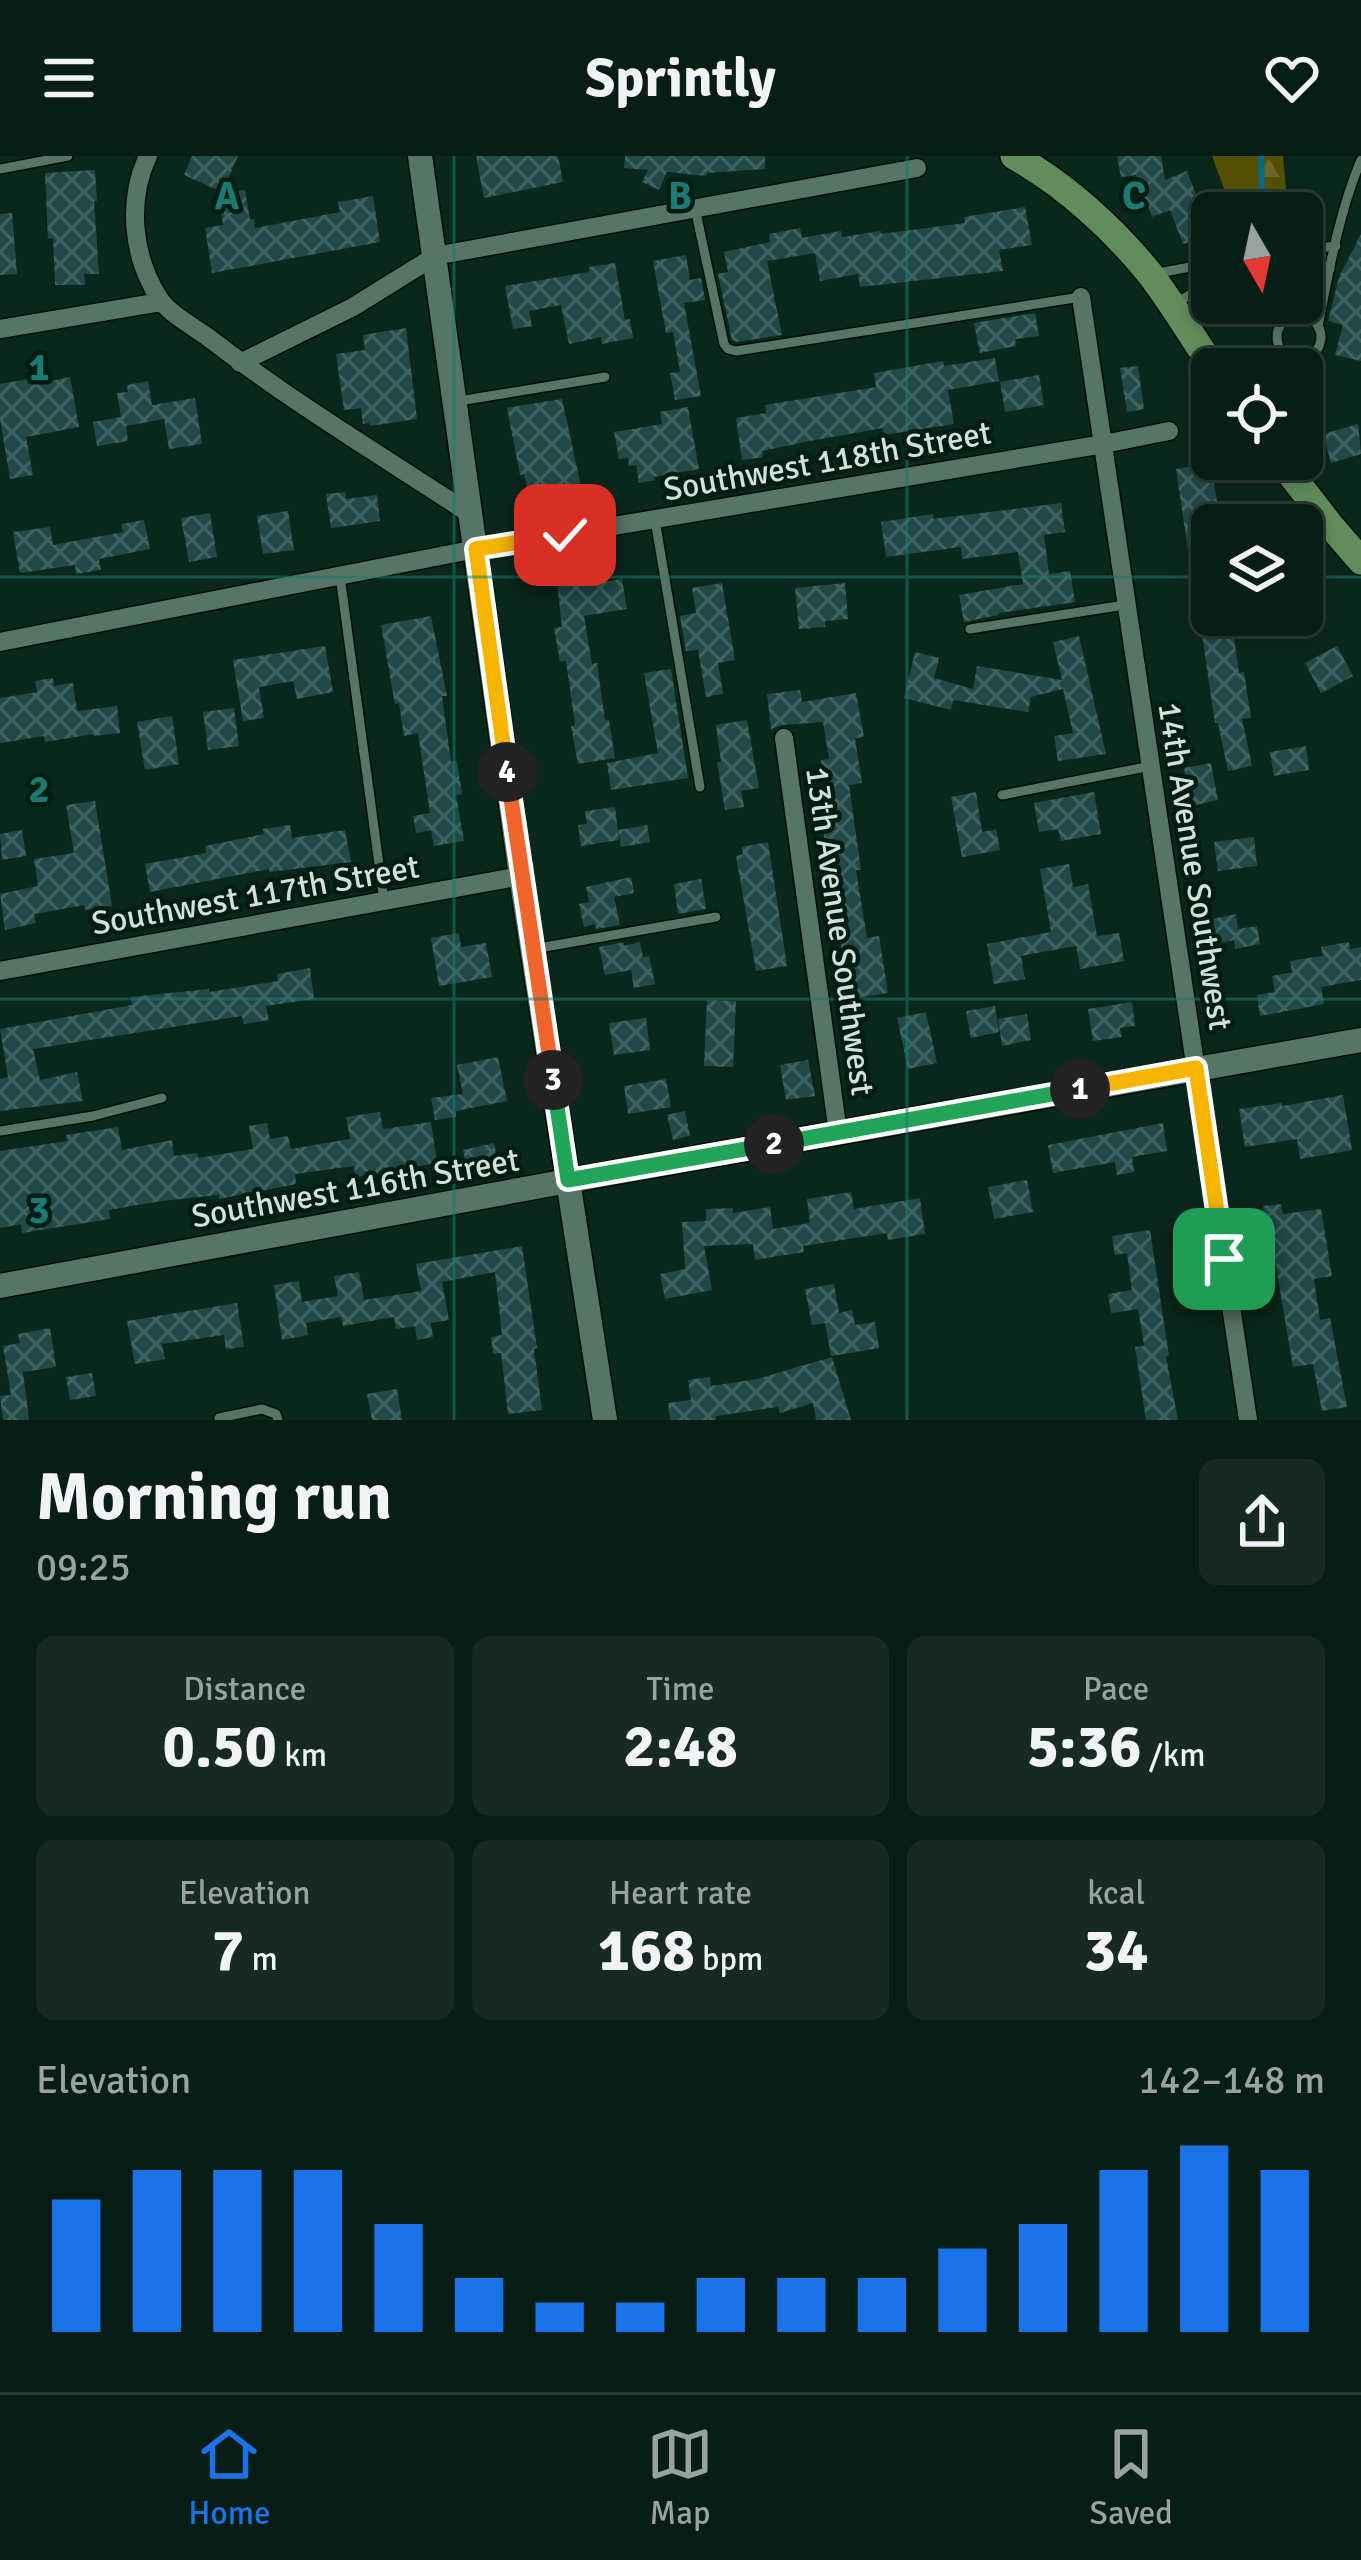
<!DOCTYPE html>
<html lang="en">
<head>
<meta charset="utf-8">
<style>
	body { margin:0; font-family:Signika,sans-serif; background:#162a22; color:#f1f3f6; height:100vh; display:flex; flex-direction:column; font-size:45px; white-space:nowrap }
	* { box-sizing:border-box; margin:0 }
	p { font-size:39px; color:#98a2a0 }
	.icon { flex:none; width:66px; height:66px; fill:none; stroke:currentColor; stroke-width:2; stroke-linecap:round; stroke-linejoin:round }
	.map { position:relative; height:1264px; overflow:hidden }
	.sheet { display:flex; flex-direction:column; background:#081d14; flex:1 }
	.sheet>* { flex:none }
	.needle { width:78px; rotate:171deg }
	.fabs { position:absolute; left:1191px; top:36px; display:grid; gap:24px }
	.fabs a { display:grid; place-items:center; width:132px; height:132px; border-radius:18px; background:#081d14; box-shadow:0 6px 18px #0003,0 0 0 3px #293b34; font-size:60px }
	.pin { position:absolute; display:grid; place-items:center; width:102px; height:102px; color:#fff; margin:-51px; border-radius:24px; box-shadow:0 6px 18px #0006 }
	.km { position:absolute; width:60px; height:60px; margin:-30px; border-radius:50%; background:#222; color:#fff; font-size:33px; line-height:60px; text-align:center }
	.round { display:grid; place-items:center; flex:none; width:126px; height:126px; border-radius:18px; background:#162a22 }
	.overview { display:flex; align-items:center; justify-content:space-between; height:204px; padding:0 36px }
	h1 { font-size:66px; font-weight:700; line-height:90px }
	.metrics { display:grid; grid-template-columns:repeat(3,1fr); gap:18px; height:204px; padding:12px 36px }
	.metrics div { display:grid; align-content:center; border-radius:18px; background:#162a22; text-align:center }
	.metrics b { font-size:60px; font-weight:700 }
	.metrics small { font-size:33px; font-weight:400 }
	.metrics p { font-size:33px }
	.chart { height:336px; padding:24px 36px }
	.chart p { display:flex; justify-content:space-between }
	.chart svg { width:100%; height:216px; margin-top:12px; stroke:#1a73e8; stroke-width:6 }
	header { display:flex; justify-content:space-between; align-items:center; height:156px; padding:0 36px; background:#081d14; font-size:54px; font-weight:700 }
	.tabs { display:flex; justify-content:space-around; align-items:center; height:168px; border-top:3px solid #293b34; background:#081d14; font-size:33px; color:#98a2a0 }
	.tabs a { display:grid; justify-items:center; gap:6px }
	.tabs .on { color:#1a73e8 }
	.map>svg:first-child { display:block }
</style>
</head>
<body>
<header><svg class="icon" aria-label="menu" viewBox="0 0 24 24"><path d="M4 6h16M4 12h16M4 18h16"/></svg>Sprintly<svg class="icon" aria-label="heart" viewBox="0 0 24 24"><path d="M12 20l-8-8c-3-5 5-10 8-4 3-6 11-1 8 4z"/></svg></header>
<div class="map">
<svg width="1361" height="1264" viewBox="0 0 1361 1264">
	<defs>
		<pattern id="forest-firs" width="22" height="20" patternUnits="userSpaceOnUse" patternTransform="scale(3)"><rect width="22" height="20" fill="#555000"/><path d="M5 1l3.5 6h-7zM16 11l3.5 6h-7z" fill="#6d6925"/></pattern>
		<pattern id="building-cross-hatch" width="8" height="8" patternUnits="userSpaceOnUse" patternTransform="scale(3)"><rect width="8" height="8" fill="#214948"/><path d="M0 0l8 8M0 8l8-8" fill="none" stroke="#406362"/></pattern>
	</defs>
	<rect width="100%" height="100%" fill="#0a271b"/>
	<polygon fill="url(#forest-firs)" points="1212,0 1283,0 1288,57 1233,57"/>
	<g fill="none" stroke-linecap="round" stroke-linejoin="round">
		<polyline stroke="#006b85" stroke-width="6" points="1261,0 1263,57"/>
	</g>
	<g fill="url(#building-cross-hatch)">
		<polygon points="192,0 238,0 222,36 184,19"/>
		<polygon points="476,0 558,0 563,26 484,42"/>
		<polygon points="625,0 765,0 765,13 707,17 706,20 667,16 659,34 642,26 648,14 624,12"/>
		<polygon points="1117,0 1161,0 1165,24 1187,15 1197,41 1207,38 1212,52 1212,82 1183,88 1170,54 1152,61 1136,19 1121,21"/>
		<polygon points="95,14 97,45 94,45 99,118 84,118 85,129 55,129 53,82 48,83 45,17"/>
		<polygon points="245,34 250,64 254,63 255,72 340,56 338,46 373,40 380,86 212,117 205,72 223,69 218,38"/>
		<polygon points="1025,51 1032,89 999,94 1003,115 860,131 858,118 820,125 815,97 767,105 782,179 736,186 732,184 718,118 728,116 724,96 770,86 769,78 800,72 802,82 841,75 842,81 881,75 881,78 965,67 964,61"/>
		<polygon points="12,57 17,118 0,119 0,58"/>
		<polygon points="1361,78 1361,205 1335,199 1343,169 1328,165 1339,121"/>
		<polygon points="686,99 690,124 701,122 705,144 684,147 701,240 675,244 670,217 680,216 673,176 666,177 653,105"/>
		<polygon points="615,107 625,164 630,163 633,182 602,188 601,181 569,188 561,149 529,155 532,170 513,173 505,130 589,116 589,111"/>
		<polygon points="1035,157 1039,180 1015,183 1016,190 980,197 974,167"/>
		<polygon points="406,172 417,263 370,270 369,267 363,268 361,252 344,254 336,198 365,194 363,179"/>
		<polygon points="995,202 999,225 948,234 954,268 884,279 883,272 815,284 762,295 763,301 742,304 736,262 766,257 765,249 876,231 874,217 943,205 944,210"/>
		<polygon points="1138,210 1144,253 1127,256 1120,212"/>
		<polygon points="1039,219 1044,249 1005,256 1000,226"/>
		<polygon points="40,221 41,227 70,221 79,271 26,281 33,319 10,323 0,263 0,228"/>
		<polygon points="148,225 152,249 195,242 202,288 169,293 164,263 126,270 128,285 97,290 93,266 121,261 117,237 128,236 127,229"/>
		<polygon points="562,243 584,344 532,355 524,318 520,319 507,252"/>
		<polygon points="688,251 699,313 654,321 655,324 639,327 636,309 629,310 628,302 619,303 614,276 662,268 660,256"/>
		<polygon points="1358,268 1361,298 1331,307 1323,278"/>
		<polygon points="1211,307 1218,353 1212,354 1212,419 1192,422 1176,313"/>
		<polygon points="345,336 346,343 377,339 380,365 331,372 326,338"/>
		<polygon points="1061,347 1065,376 1044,379 1049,418 1070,415 1075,446 999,457 999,459 964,466 959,439 1023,428 1018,396 962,403 961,391 886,401 881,366 933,358 933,363"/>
		<polygon points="288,355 294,394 263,398 257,360"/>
		<polygon points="210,357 217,401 189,406 181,362"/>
		<polygon points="144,364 150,393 99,403 101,414 76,418 75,409 20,417 13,376 50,371 53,389 123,376 121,368"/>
		<polygon points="584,414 586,429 622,423 627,453 584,460 592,508 597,507 605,564 609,564 615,602 578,608 571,570 575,569 566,505 560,506 554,472 562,471 556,418"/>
		<polygon points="722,427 735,504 718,507 723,538 706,541 698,494 686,495 680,460 696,457 692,432"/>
		<polygon points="845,427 848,463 825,465 825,471 799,473 795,432"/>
		<polygon points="1199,459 1231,459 1239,517 1244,516 1251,562 1242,563 1252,610 1228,615 1218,567 1215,567"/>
		<polygon points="431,460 447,540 442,540 451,606 457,605 462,638 456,639 464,685 434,690 431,674 416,677 413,660 430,657 418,577 404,580 399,547 395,548 381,469"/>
		<polygon points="1079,480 1106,598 1058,605 1054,580 1073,577 1063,533 1031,541 1028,556 953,544 951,554 904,542 915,496 939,502 934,522 973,533 977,510 1062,524 1053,486"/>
		<polygon points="325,490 333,536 297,543 293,525 259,531 264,562 243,565 233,504"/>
		<polygon points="1337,490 1353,520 1321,537 1305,507"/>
		<polygon points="671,513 688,622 611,634 607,607 658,597 644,517"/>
		<polygon points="53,522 54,530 73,527 77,555 117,550 120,577 94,580 94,578 45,586 44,580 0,587 0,542 37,536 35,525"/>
		<polygon points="800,534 802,546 856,537 864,581 855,582 862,627 849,629 861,714 856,714 867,782 879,780 888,837 849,843 821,661 829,660 821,604 829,603 823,566 783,569 771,573 767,538"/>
		<polygon points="234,552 239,590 208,594 203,556"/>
		<polygon points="172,560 179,608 145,614 137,566"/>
		<polygon points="747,564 759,632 741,635 744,651 725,654 717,606 721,606 716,569"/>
		<polygon points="1306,590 1309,614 1274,620 1270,596"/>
		<polygon points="1211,607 1218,644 1191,650 1184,612"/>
		<polygon points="976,636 982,676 996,673 1000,694 962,701 951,641"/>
		<polygon points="1094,636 1101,678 1061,685 1058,673 1039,676 1034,647"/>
		<polygon points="95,645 112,750 85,754 84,749 34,758 36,767 5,774 0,738 38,730 34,703 74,697 66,649"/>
		<polygon points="615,651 619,684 581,690 578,669 587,668 585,655"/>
		<polygon points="290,669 292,682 345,674 351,706 270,716 269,713 150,736 145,708 206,697 205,690 264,678 263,673"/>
		<polygon points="647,669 650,686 621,691 618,674"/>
		<polygon points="22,674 26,700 2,704 0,678"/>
		<polygon points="1254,681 1257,710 1218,715 1214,686"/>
		<polygon points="768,686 787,810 756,815 736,700 743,698 742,691"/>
		<polygon points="1069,708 1073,731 1088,728 1097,780 1119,777 1124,805 1080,813 1076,790 1021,800 1025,823 994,828 987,788 1051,776 1040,713"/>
		<polygon points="631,721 634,737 614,741 620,769 596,773 595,768 584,771 579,748 589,746 586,731"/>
		<polygon points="701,723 706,753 678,758 674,728"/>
		<polygon points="1236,758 1238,773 1257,770 1260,788 1235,793 1234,784 1216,788 1212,763"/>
		<polygon points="459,777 461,791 486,787 492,821 439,830 431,782"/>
		<polygon points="624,786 624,790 640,786 643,801 649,800 655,828 634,832 631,814 605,819 599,791"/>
		<polygon points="1349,786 1350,793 1361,791 1361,824 1321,831 1324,848 1260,860 1257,839 1275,836 1272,820 1292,816 1290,805 1323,800 1321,791"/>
		<polygon points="310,812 314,843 266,850 269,864 244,868 242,860 33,893 40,924 77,916 83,945 0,955 0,923 8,921 0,873 132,849 131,841 209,833 209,836 278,825 277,818"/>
		<polygon points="707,844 736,845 733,911 704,910"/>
		<polygon points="1132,846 1135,870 1120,872 1122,881 1093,885 1088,853"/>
		<polygon points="995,850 999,876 971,882 966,855"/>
		<polygon points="926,856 937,907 908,913 897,862"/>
		<polygon points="1027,858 1031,884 1002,890 998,863"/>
		<polygon points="646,862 650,894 614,899 609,867"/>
		<polygon points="498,901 507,945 456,955 456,961 435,964 431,942 463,938 457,909"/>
		<polygon points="808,904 815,940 786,944 780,909"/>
		<polygon points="666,923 671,951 628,958 624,930"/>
		<polygon points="1343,939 1352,994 1300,1003 1297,983 1245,991 1239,953 1282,947 1282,950"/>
		<polygon points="685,955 690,980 673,984 667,959"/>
		<polygon points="380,956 383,973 431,966 437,1007 355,1021 354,1010 295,1018 296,1028 219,1043 219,1039 161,1045 109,1054 110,1063 22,1077 21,1068 0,1072 0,995 67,985 66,979 118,971 122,994 172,984 174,1000 197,997 198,1002 253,993 249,970 267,967 270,983 288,980 291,993 350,983 346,961"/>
		<polygon points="1163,967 1167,995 1132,1001 1134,1016 1117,1019 1115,1006 1053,1017 1048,989"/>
		<polygon points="494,987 500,1016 469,1022 463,994"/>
		<polygon points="1027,1024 1033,1056 994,1063 988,1031"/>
		<polygon points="851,1036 854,1053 920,1042 925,1078 888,1084 887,1077 803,1090 804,1096 755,1104 753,1088 704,1090 712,1134 665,1143 660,1118 685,1113 682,1066 706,1065 706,1053 733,1052 733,1057 770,1051 773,1073 810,1067 807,1043"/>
		<polygon points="1281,1048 1283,1058 1321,1053 1332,1120 1314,1123 1320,1164 1330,1162 1347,1251 1322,1255 1313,1208 1293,1211 1274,1099 1270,1099 1263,1050"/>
		<polygon points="1150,1074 1169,1200 1166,1201 1178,1264 1146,1264 1135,1191 1144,1190 1138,1153 1111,1157 1108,1138 1132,1134 1127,1097 1115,1099 1112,1080"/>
		<polygon points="522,1090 537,1192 534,1193 542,1254 508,1258 501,1197 493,1198 491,1181 502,1179 495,1116 442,1126 449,1164 431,1167 433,1181 417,1184 415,1170 396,1173 394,1161 343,1170 341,1161 306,1167 308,1179 282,1184 274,1129 299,1125 302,1146 338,1140 334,1120 359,1116 364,1144 421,1135 416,1108"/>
		<polygon points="834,1128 839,1157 852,1154 855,1169 875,1166 879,1192 831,1200 825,1167 812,1169 805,1133"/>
		<polygon points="237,1147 244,1191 226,1193 224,1179 162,1188 165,1203 135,1208 127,1165"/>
		<polygon points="50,1172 56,1211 23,1216 29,1264 3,1264 0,1240 11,1239 3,1190 20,1187 18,1178"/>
		<polygon points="832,1201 851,1264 816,1264 813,1247 780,1257 778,1251 716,1260 716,1264 670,1264 668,1247 691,1244 688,1224 710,1221 711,1230 757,1223"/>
		<polygon points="92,1217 96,1240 70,1244 66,1221"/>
		<polygon points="397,1233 402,1264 372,1264 367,1238"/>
	</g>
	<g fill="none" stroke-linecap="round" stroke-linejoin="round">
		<defs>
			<g id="service">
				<polyline points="0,13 68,0"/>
				<polyline points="695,52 724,188 728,193 736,195 1081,141"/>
				<polyline points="1302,94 1336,90"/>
				<polyline points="1302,116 1330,113"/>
				<polyline points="1158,117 1212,107"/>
				<polyline points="1176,147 1212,126"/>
				<circle cx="1299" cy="181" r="22"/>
				<path d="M1318 170C1329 115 1339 56 1361 4"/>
				<polyline points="459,245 605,221"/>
				<polyline points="655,364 700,631"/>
				<polyline points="340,420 384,745"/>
				<polyline points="970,473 1125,449"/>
				<polyline points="1002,639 1151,610"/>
				<polyline points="533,793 716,761"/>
				<polyline points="0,975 93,960 162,942"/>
				<polyline points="219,1262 262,1253 276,1258 278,1264"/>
			</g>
			<g id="minor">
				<path d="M148 0C127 44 132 100 159 142 169 158 193 170 209 182 292 246 382 300 470 358"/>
				<polyline points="1081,141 1248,1264"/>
				<polyline points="0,173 161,146"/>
				<polyline points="240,207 353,151 435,100 917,12"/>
				<polyline points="0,486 476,393 1104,288 1169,275"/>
				<polyline points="784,582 838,977"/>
				<polyline points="0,815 521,720"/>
			</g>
			<g id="tertiary">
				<polyline points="420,0 521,720 605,1264"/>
				<polyline points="0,1130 611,1017 1361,884"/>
			</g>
			<g id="secondary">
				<path d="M1014 0C1065 29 1113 72 1150 118 1173 148 1193 182 1214 213"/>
				<polyline points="1279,303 1330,369 1361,405"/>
			</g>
		</defs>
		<use href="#service" stroke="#000f06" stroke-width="12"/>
		<use href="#minor" stroke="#000f06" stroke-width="21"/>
		<use href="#tertiary" stroke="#000f06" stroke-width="27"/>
		<use href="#secondary" stroke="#000f06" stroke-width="30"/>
		<use href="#service" stroke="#577567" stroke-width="9"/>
		<use href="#minor" stroke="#577567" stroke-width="18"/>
		<use href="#tertiary" stroke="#577567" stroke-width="24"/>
		<use href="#secondary" stroke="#618d5c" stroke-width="27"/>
	</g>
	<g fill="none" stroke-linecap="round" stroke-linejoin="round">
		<defs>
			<polyline id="split-1" points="1080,933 1196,912 1224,1103"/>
			<polyline id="split-2" points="774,988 1080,933"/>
			<polyline id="split-3" points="553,924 568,1024 774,988"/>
			<polyline id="split-4" points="507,616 553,924"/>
			<polyline id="split-5" points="507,616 476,393 565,379"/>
		</defs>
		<use href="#split-1" stroke="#fff" stroke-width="24"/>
		<use href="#split-2" stroke="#fff" stroke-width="24"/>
		<use href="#split-3" stroke="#fff" stroke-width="24"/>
		<use href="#split-4" stroke="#fff" stroke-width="24"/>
		<use href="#split-5" stroke="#fff" stroke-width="24"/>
		<use href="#split-1" stroke="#f5b400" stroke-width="15"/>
		<use href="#split-2" stroke="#22a559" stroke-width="15"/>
		<use href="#split-3" stroke="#22a559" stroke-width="15"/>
		<use href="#split-4" stroke="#f0652b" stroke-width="15"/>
		<use href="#split-5" stroke="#f5b400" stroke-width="15"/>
	</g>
	<path fill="none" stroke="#197b73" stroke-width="3" stroke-opacity="0.55" d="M454 0V1264M907 0V1264M0 421H1212M1302 421H1361M0 843H1361"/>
	<g text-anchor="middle" stroke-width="9" stroke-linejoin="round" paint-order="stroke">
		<g font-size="33" fill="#d2e2da" stroke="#021d12">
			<text transform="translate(827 304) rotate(-10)" y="12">Southwest 118th Street</text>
			<text transform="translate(1196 710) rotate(81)" y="12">14th Avenue Southwest</text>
			<text transform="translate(255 738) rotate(-10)" y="12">Southwest 117th Street</text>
			<text transform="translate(841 775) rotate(82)" y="12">13th Avenue Southwest</text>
			<text transform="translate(355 1031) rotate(-10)" y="12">Southwest 116th Street</text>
		</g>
	</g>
	<g font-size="39" text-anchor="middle" font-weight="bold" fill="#197b73" stroke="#021d12" stroke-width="9" stroke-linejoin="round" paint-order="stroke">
		<text x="227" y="53">A</text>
		<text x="680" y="53">B</text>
		<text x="1134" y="53">C</text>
		<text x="39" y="224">1</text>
		<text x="39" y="646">2</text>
		<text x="39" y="1067">3</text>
	</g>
</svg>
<div class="fabs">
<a><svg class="needle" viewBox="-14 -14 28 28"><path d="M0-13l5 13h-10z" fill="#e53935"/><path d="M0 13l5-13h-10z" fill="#98a2a0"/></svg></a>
<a><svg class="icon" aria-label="locate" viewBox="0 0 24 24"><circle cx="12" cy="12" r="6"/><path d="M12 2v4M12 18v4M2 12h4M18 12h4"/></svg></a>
<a><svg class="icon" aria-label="layers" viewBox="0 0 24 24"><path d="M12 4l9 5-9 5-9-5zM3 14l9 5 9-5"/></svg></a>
</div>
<div class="pin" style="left:1224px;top:1103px;background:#1e9e55"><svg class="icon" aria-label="arrive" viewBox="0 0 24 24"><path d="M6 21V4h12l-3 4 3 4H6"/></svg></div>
<div class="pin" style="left:565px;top:379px;background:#d93025"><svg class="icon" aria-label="check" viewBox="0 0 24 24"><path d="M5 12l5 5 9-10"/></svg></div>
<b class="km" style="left:1080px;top:933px">1</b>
<b class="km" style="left:774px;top:988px">2</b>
<b class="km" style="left:553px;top:924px">3</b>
<b class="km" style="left:507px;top:616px">4</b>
</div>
<section class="sheet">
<div class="overview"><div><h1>Morning run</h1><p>09:25</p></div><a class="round"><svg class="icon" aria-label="share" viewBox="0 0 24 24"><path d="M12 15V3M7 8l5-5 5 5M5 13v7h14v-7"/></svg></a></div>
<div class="metrics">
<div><p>Distance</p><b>0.50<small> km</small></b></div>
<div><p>Time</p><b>2:48</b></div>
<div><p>Pace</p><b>5:36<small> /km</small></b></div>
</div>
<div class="metrics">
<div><p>Elevation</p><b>7<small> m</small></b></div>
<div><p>Heart rate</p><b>168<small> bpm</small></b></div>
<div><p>kcal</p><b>34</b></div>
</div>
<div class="chart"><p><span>Elevation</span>142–148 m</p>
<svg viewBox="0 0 160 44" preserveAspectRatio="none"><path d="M5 44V17M15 44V11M25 44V11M35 44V11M45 44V22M55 44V33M65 44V38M75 44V38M85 44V33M95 44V33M105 44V33M115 44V27M125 44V22M135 44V11M145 44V6M155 44V11"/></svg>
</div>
</section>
<nav class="tabs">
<a class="on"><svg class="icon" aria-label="home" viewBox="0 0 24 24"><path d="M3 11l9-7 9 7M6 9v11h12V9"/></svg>Home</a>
<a><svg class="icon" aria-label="map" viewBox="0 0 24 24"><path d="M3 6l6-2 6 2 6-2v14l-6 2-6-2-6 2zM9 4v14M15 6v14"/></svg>Map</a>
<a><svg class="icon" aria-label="saved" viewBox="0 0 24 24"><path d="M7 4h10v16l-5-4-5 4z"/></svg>Saved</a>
</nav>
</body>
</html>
